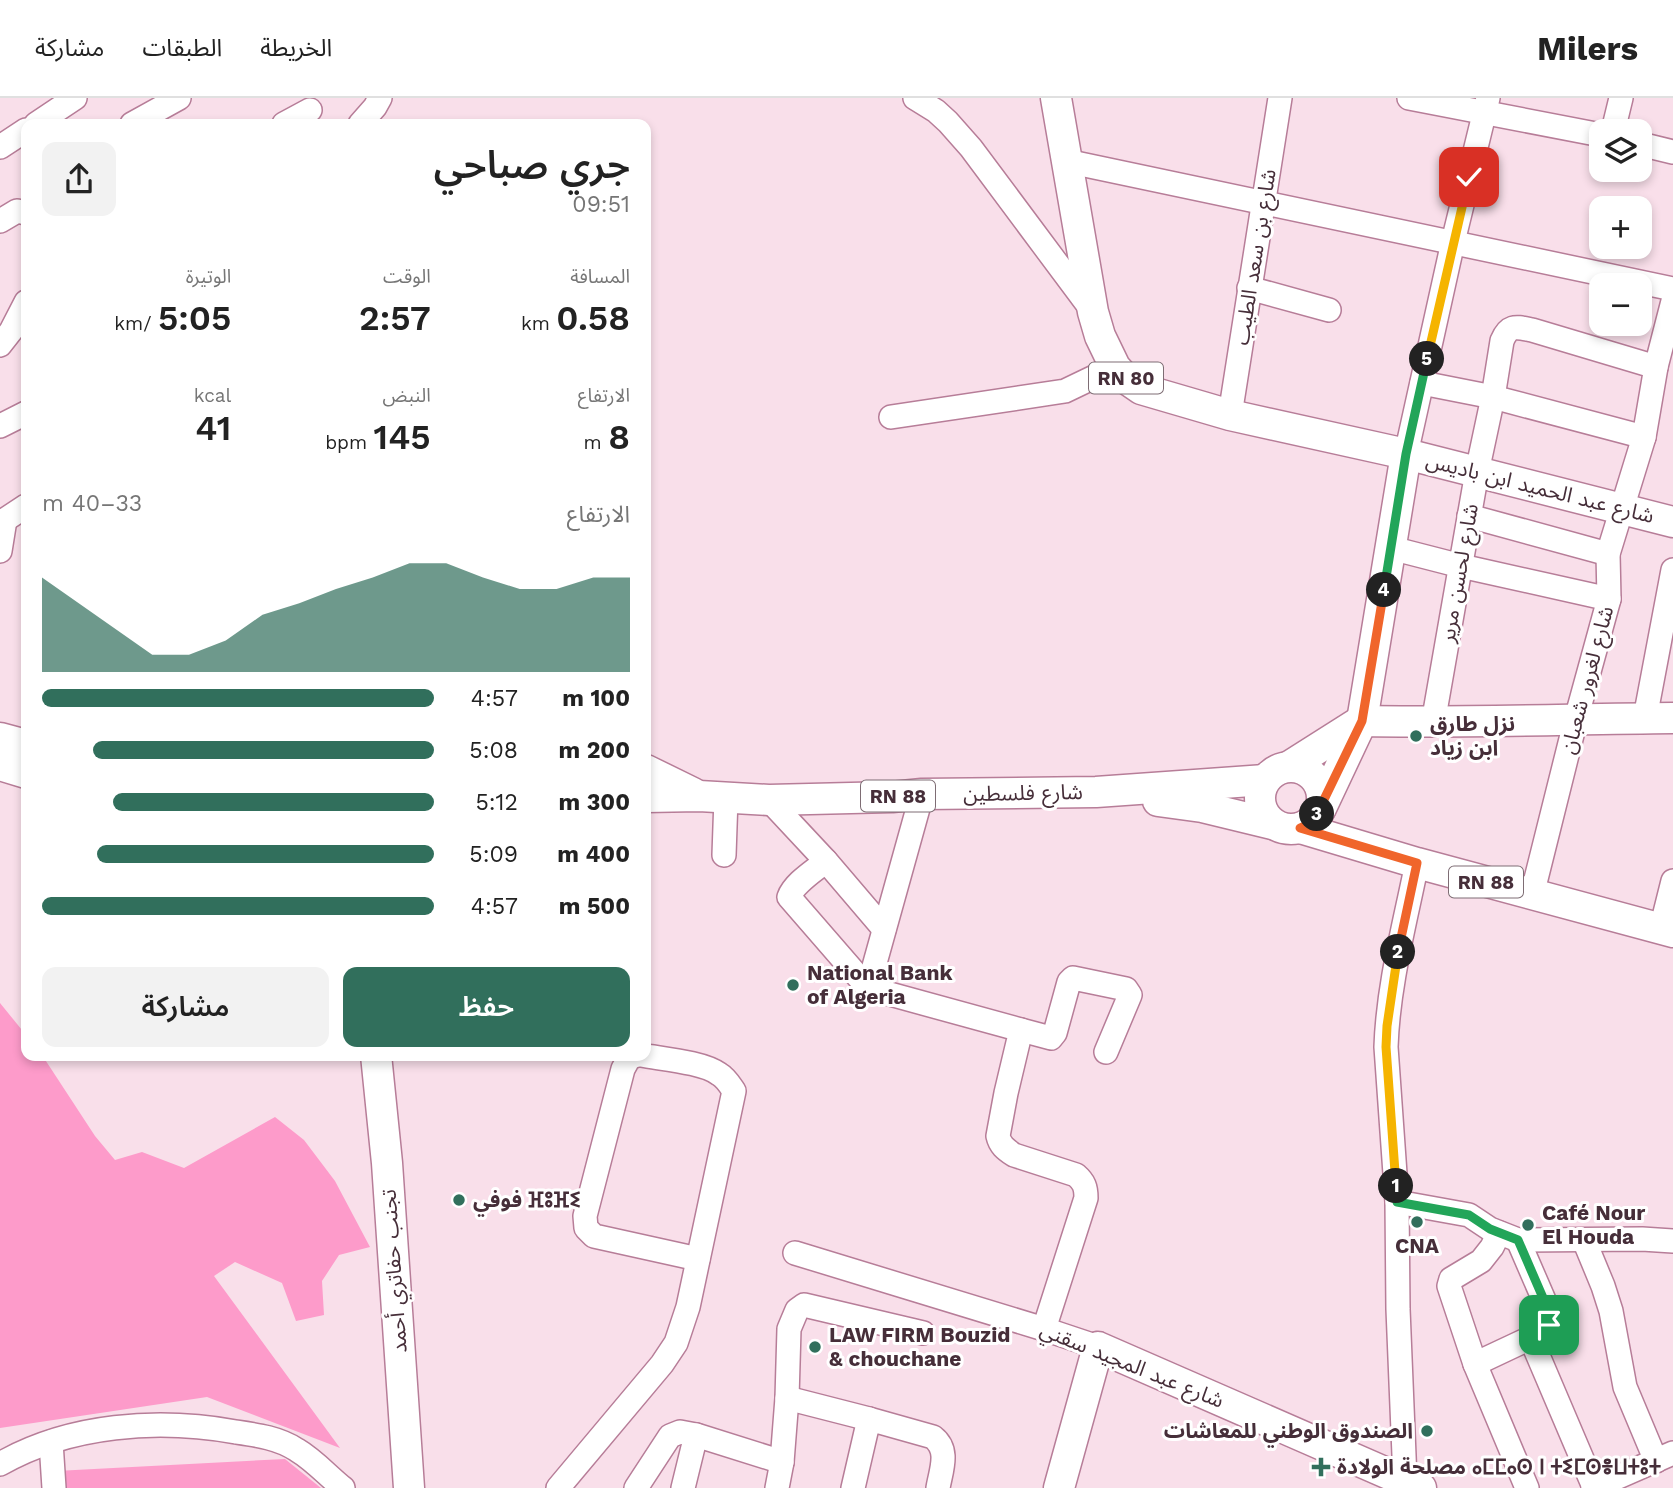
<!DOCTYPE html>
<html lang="ar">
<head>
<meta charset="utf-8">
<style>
	body { margin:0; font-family:"Work Sans","Noto Sans Arabic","Noto Sans Tifinagh",sans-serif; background:#f2f2f2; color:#222; direction:rtl; height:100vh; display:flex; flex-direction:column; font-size:26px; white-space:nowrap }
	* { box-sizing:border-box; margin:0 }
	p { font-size:23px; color:#767676 }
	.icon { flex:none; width:38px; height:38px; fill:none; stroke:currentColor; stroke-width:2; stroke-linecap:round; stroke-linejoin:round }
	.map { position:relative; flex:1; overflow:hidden; direction:ltr }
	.drawer { position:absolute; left:21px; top:21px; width:630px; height:942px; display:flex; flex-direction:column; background:#fff; border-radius:14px; box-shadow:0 4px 10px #0003; direction:rtl }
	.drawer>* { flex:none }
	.tools { position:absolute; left:1589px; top:21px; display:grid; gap:14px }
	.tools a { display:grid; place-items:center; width:63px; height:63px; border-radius:14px; background:#fff; box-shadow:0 4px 10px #0003; font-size:35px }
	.pin { position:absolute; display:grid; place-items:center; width:60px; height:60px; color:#fff; margin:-30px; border-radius:14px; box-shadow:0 4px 10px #0006 }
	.km { position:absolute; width:35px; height:35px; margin:-18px; border-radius:50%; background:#222; color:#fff; font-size:19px; line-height:35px; text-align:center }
	.round { display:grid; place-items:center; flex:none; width:74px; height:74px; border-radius:14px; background:#f2f2f2 }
	.summary { display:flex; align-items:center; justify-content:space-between; height:119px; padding:0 21px }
	h1 { font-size:38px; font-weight:600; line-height:52px }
	.figures { display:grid; grid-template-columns:repeat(3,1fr); gap:10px; height:119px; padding:7px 21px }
	.figures div { display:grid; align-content:center }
	.figures b { font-size:35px; font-weight:600 }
	.figures small { font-size:19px; font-weight:400 }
	.figures p { font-size:19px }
	.chart { height:196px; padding:14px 21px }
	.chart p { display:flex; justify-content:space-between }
	.chart svg { width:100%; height:126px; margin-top:7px; fill:#316f5c; opacity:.7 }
	.button { display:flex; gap:14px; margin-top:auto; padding:14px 21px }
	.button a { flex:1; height:80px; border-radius:14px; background:#316f5c; color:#fff; font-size:28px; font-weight:600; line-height:80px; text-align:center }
	.button a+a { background:#f2f2f2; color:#222 }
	ul { padding:0 21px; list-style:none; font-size:23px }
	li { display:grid; grid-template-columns:112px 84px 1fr; align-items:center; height:52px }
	li i { height:18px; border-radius:9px; background:#316f5c }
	header { display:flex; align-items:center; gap:42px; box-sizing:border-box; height:98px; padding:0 35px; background:#fff; border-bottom:2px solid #e0e0e0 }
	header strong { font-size:33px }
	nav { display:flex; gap:38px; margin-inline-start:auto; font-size:24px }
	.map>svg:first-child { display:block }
</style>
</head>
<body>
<header>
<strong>Milers</strong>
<nav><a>الخريطة</a><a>الطبقات</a><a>مشاركة</a></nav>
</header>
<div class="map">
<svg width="1673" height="1390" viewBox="0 0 1673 1390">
	<rect width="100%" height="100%" fill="#f9dfea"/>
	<g fill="#fd9bca">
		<polygon points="0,905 26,937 26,957 42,957 95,1038 115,1062 142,1054 184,1070 275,1019 304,1042 335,1083 370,1149 339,1157 322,1183 324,1217 296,1223 282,1185 235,1164 214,1178 340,1350 207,1299 0,1330"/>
		<polygon points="285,1361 321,1390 58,1390 56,1373"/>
	</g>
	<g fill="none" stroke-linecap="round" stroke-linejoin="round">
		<defs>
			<g id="minor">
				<polyline points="915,0 936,13 948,24 971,50 1091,211"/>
				<polyline points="1409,0 1601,37"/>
				<polyline points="36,26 75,0"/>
				<polyline points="132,26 179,0"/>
				<polyline points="284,26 310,12"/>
				<polyline points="360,26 375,9 380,0"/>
				<polyline points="1613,33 1621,0"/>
				<polyline points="1640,46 1673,54"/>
				<polyline points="0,49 26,32"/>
				<polyline points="1066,63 1673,191"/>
				<polyline points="0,123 17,113 26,115"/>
				<polyline points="1249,190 1329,212"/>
				<polyline points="0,247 11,233 26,204"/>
				<polyline points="1422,285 1493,299 1644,339"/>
				<polyline points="1230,317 1280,0"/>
				<polyline points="891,319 1065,293 1115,269"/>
				<polyline points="0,328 26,315"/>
				<polyline points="1406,356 1453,144 1488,0"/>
				<polyline points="1469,418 1608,456"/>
				<polyline points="0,425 26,408"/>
				<polyline points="1391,450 1461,468 1609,501"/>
				<polyline points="0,453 5,422"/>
				<polyline points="1645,620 1673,472"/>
				<path d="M1433 625 1477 374 1493 299 1502 243C1509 226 1516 229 1532 232L1656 269"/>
				<polyline points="769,702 826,763 884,831"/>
				<polyline points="724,757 726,700"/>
				<path d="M826 763C814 773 794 785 789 799L868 890 1021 932 1006 995 998 1038C1000 1047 1005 1051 1014 1057L1076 1077C1084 1084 1086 1089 1086 1100L1044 1231"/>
				<polyline points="1532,797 1576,621 1609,501 1608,456 1644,339 1656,269 1673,203"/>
				<polyline points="1661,831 1673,783"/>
				<polyline points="868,890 922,696"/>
				<polyline points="1021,932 1051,940 1055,935 1069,884 1073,880 1126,891 1130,897 1106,954"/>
				<polyline points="637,957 629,960 623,971 585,1118 586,1130 594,1138 698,1161"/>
				<polyline points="1397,1104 1469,1117 1490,1131 1518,1142 1642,1141 1673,1143"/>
				<polyline points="1499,1135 1492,1149 1481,1163 1451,1181 1449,1188 1475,1266 1527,1390"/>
				<polyline points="1584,1142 1603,1188 1611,1213 1625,1289 1656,1363"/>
				<polyline points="795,1155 1044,1231 1098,1249"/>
				<polyline points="1531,1241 1594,1389"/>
				<polyline points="1475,1266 1543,1234 1549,1227 1551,1222 1550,1216 1518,1142"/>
				<polyline points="787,1300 869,1321"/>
				<polyline points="51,1344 54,1390"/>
				<path d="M0 1366C70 1326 158 1320 236 1334 257 1337 279 1340 297 1352 314 1362 328 1378 343 1390"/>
				<path d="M1405 1382 1398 1211 1397 1104 1386 949C1388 887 1405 825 1417 765"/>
				<path d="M558 1390 662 1266 676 1245 688 1209 734 993C730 987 726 980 719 976 703 964 662 961 641 957"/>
				<polyline points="636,1390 670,1338 680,1334 696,1337"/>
				<polyline points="683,1390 696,1337 782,1364"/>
				<polyline points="777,1390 782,1364 787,1300 789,1231 797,1212 804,1207 923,1235"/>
				<path d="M853 1390 869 1321 933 1339C950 1352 941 1372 938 1390"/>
				<polyline points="1593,1390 1673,1355"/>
			</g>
			<g id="major">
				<polyline points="1056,0 1093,214 1100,238 1115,269 1125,280 1141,291 1230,317 1406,356 1673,424"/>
				<path d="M1362 623C1466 625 1569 621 1673 620"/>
				<polyline points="0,640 26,647"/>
				<polyline points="0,667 26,675"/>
				<polyline points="1290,668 1361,623"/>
				<circle cx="1291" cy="700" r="31"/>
				<polyline points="646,672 693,695"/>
				<polyline points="646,699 699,698 769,702 892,699 922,696 1096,694 1265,682"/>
				<polyline points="1158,703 1202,709 1272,726"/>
				<polyline points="1321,710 1362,623 1406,356"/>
				<polyline points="1300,730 1417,765 1673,834"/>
				<polyline points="376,957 387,1065 409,1390"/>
				<polyline points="1059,1390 1098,1249 1421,1390"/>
			</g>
		</defs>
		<use href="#minor" stroke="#b77d98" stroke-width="26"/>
		<use href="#major" stroke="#b77d98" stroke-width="33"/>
		<use href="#minor" stroke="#fff" stroke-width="23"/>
		<use href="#major" stroke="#fff" stroke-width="30"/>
	</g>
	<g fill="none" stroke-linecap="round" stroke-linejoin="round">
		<defs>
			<polyline id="split-1" points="1396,1088 1397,1104 1469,1117 1490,1131 1518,1142 1550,1216 1549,1227"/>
			<polyline id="split-2" points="1396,1088 1386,949 1387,928 1398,854"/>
			<polyline id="split-3" points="1317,716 1309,726 1300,730 1417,765 1398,854"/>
			<polyline id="split-4" points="1317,716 1362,623 1384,492"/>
			<polyline id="split-5" points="1384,492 1406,356 1427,261"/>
			<polyline id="split-6" points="1427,261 1469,79"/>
		</defs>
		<use href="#split-1" stroke="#fff" stroke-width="14"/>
		<use href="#split-2" stroke="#fff" stroke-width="14"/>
		<use href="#split-3" stroke="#fff" stroke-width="14"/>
		<use href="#split-4" stroke="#fff" stroke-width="14"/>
		<use href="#split-5" stroke="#fff" stroke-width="14"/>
		<use href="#split-6" stroke="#fff" stroke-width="14"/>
		<use href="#split-1" stroke="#22a559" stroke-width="9"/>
		<use href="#split-2" stroke="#f5b400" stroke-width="9"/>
		<use href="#split-3" stroke="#f0652b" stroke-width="9"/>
		<use href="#split-4" stroke="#f0652b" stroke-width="9"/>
		<use href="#split-5" stroke="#22a559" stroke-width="9"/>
		<use href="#split-6" stroke="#f5b400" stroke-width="9"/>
	</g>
	<g fill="#316f5c" stroke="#fff" stroke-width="2.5">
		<circle cx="1416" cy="638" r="7"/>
		<circle cx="793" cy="887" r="7"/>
		<circle cx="459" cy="1102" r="7"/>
		<circle cx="1417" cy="1124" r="7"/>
		<circle cx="1528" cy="1127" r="7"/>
		<circle cx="815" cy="1249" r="7"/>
		<circle cx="1427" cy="1333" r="7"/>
		<path d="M1317.5 1358.5h7v7h7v7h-7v7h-7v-7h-7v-7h7z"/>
	</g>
	<g text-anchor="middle" stroke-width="6" stroke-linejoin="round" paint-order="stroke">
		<g fill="#fff" stroke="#7e6d74" stroke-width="2">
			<rect x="1089" y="264.5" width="74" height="31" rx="5"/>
			<rect x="861" y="682.5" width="74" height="31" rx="5"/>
			<rect x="1449" y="768.5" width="74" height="31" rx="5"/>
		</g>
		<g font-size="19" font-weight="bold" fill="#462e39">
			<text x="1126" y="287">RN 80</text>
			<text x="898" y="705">RN 88</text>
			<text x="1486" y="791">RN 88</text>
		</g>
		<g font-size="21" fill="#462e39" stroke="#fff">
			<text transform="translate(1255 159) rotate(-81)" y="7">شارع بن سعد الطيب</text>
			<text transform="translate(1540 390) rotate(14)" y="7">شارع عبد الحميد ابن باديس</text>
			<text transform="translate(1459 475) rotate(-80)" y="7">شارع لحسن مرير</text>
			<text transform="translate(1587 582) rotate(-75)" y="7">شارع لغرور شعبان</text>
			<text transform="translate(1023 695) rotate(-1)" y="7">شارع فلسطين</text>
			<text transform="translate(394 1173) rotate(-94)" y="7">تجنب حفاتري أحمد</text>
			<text transform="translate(1132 1267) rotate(22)" y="7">شارع عبد المجيد سقني</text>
		</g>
		<g font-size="21" font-weight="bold" fill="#462e39" stroke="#fff" text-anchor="start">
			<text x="1430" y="633">نزل طارق<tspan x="1430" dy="24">ابن زياد</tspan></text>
			<text x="807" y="882">National Bank<tspan x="807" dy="24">of Algeria</tspan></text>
			<text x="473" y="1109">فوفي ⴼⵓⴼⵉ</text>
			<text x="1542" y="1122">Café Nour<tspan x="1542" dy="24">El Houda</tspan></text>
			<text x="1417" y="1155" text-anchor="middle">CNA</text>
			<text x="829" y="1244">LAW FIRM Bouzid<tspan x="829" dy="24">&amp; chouchane</tspan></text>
			<text x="1413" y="1340" text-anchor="end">الصندوق الوطني للمعاشات</text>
			<text x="1337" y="1376">مصلحة الولادة ⴰⵎⵎⴰⵙ ⵏ ⵜⵉⵎⵙⴻⵡⵜⵓⵜ</text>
		</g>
	</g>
</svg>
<div class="tools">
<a><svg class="icon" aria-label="layers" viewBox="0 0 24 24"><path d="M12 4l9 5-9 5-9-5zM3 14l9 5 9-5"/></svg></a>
<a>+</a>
<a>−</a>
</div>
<div class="pin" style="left:1549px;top:1227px;background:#1e9e55"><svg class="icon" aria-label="arrive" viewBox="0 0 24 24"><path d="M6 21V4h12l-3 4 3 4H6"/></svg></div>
<div class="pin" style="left:1469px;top:79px;background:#d93025"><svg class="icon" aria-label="check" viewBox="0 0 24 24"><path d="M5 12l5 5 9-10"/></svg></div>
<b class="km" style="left:1396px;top:1088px">1</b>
<b class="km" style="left:1398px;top:854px">2</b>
<b class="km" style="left:1317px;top:716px">3</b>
<b class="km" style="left:1384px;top:492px">4</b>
<b class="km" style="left:1427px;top:261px">5</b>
<section class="drawer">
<div class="summary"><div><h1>جري صباحي</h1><p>09:51</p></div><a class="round"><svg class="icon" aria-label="share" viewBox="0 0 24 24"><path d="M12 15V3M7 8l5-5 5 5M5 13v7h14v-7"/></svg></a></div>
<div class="figures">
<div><p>المسافة</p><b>0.58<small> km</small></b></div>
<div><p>الوقت</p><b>2:57</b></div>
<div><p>الوتيرة</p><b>5:05<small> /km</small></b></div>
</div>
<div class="figures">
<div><p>الارتفاع</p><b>8<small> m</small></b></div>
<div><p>النبض</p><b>145<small> bpm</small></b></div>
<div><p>kcal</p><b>41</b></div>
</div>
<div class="chart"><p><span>الارتفاع</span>33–40 m</p>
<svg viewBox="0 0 160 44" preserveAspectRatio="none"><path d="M0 44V11L10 20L20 29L30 38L40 38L50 33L60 24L70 20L80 15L90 11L100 6L110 6L120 11L130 15L140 15L150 11L160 11V44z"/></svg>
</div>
<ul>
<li><b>100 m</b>4:57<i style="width:100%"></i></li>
<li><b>200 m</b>5:08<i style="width:87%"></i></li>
<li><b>300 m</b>5:12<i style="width:82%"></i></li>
<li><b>400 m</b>5:09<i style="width:86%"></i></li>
<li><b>500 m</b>4:57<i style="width:100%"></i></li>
</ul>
<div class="button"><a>حفظ</a><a>مشاركة</a></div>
</section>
</div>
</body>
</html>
